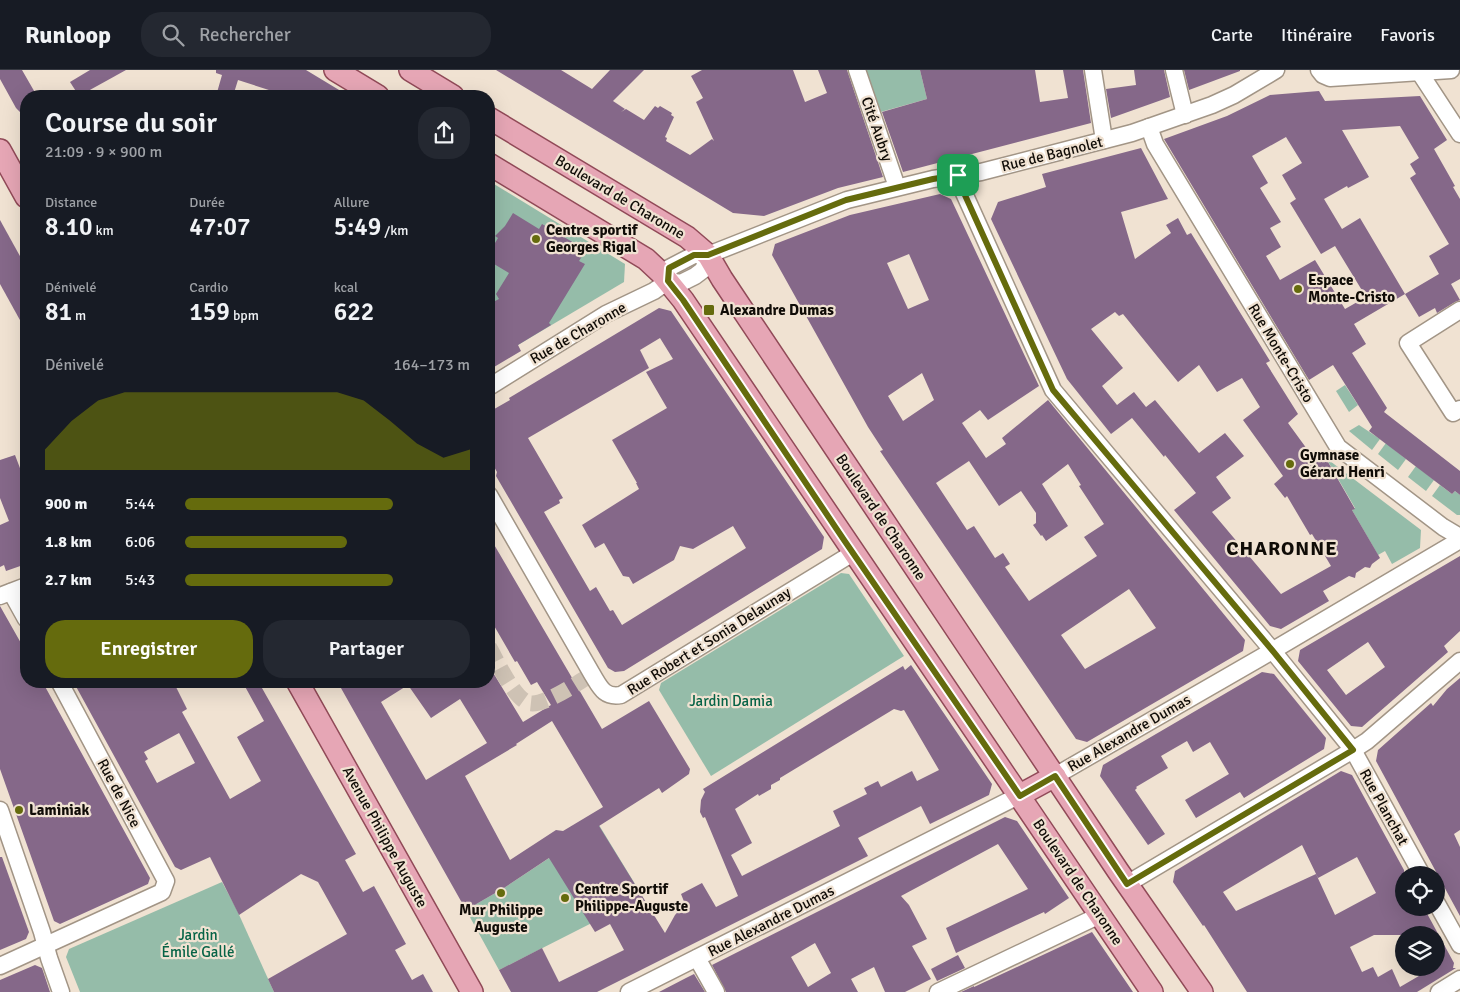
<!DOCTYPE html>
<html lang="fr">
<head>
<meta charset="utf-8">
<style>
	body { margin:0; font-family:Signika,sans-serif; background:#242831; color:#f1f3f6; height:100vh; display:flex; flex-direction:column; font-size:19px; white-space:nowrap }
	* { box-sizing:border-box; margin:0 }
	p { font-size:16px; color:#9ea1a6 }
	.icon { flex:none; width:28px; height:28px; fill:none; stroke:currentColor; stroke-width:2; stroke-linecap:round; stroke-linejoin:round }
	.map { position:relative; flex:1; overflow:hidden }
	.details { position:absolute; left:20px; top:20px; width:475px; height:598px; display:flex; flex-direction:column; background:#171b24; border-radius:20px; box-shadow:0 5px 20px #0002 }
	.details>* { flex:none }
	.fabs { position:absolute; left:1395px; top:796px; display:grid; gap:10px }
	.fabs a { display:grid; place-items:center; width:50px; height:50px; border-radius:50%; background:#171b24; box-shadow:0 5px 20px #0002; font-size:25px }
	.pin { position:absolute; display:grid; place-items:center; width:42px; height:42px; color:#fff; margin:-21px; border-radius:10px; box-shadow:0 2px 8px #0006 }
	.round { display:grid; place-items:center; flex:none; width:52px; height:52px; border-radius:20px; background:#242831 }
	.overview { display:flex; align-items:center; justify-content:space-between; height:85px; padding:0 25px }
	h1 { font-size:28px; font-weight:600; line-height:38px }
	.stats { display:grid; grid-template-columns:repeat(3,1fr); gap:8px; height:85px; padding:5px 25px }
	.stats div { display:grid; align-content:center }
	.stats b { font-size:25px; font-weight:600 }
	.stats small { font-size:14px; font-weight:400 }
	.stats p { font-size:14px }
	.chart { height:140px; padding:10px 25px }
	.chart p { display:flex; justify-content:space-between }
	.chart svg { width:100%; height:90px; margin-top:5px; fill:#656b0d; opacity:.7 }
	.cta { display:flex; gap:10px; margin-top:auto; padding:10px 25px }
	.cta a { flex:1; height:58px; border-radius:20px; background:#656b0d; color:#fff; font-size:20px; font-weight:600; line-height:58px; text-align:center }
	.cta a+a { background:#242831; color:#f1f3f6 }
	ul { padding:0 25px; list-style:none; font-size:16px }
	li { display:grid; grid-template-columns:80px 60px 1fr; align-items:center; height:38px }
	li i { height:12px; border-radius:6px; background:#656b0d }
	header { display:flex; align-items:center; gap:30px; box-sizing:border-box; height:70px; padding:0 25px; background:#171b24; border-bottom:1px solid #363941 }
	header strong { font-size:24px }
	nav { display:flex; gap:28px; margin-inline-start:auto; font-size:18px }
	.search { width:350px; height:45px; background:#242831; display:flex; align-items:center; gap:12px; box-sizing:border-box; padding:0 18px; border-radius:20px; color:#9ea1a6; font-size:19px }
	.map>svg:first-child { display:block }
</style>
</head>
<body>
<header>
<strong>Runloop</strong>
<div class="search"><svg class="icon" aria-label="search" viewBox="0 0 24 24"><circle cx="10" cy="10" r="6"/><path d="M15 15l6 6"/></svg>Rechercher</div>
<nav><a>Carte</a><a>Itinéraire</a><a>Favoris</a></nav>
</header>
<div class="map">
<svg width="1460" height="922" viewBox="0 0 1460 922">
	<rect width="100%" height="100%" fill="#f0e2d2"/>
	<g fill="#95bca9">
		<polygon points="863,0 920,0 927,29 877,43"/>
		<polygon points="489,111 625,194 624,212 518,275 489,224"/>
		<polygon points="1345,315 1358,335 1349,342 1336,321"/>
		<polygon points="1359,355 1380,369 1372,380 1349,361"/>
		<polygon points="1386,373 1406,389 1398,400 1378,384"/>
		<polygon points="1326,388 1421,460 1420,478 1392,494 1385,481 1378,485 1352,440 1355,438"/>
		<polygon points="1416,396 1434,410 1426,421 1408,407"/>
		<polygon points="1440,415 1452,424 1455,421 1460,425 1460,445 1457,445 1432,426"/>
		<polygon points="841,503 849,504 904,586 711,706 659,620 661,613"/>
		<polygon points="599,755 643,827 499,900 466,840 504,818"/>
		<polygon points="222,812 236,838 274,922 80,922 66,887 69,879"/>
	</g>
	<g fill="#856889" fill-rule="evenodd">
		<polygon points="0,0 22,0 37,26 26,26 26,48 16,38 0,9"/>
		<polygon points="90,0 126,0 79,26 70,12"/>
		<polygon points="216,0 306,0 349,26 282,26 272,21 238,10 233,26 216,26 222,5 216,3"/>
		<polygon points="496,0 561,0 592,19 610,0 644,0 613,31 625,39 621,42 626,39 644,50 655,36 658,38 660,36 672,43 671,45 674,47 665,67 667,68 666,71 690,85 712,69 714,71 696,32 703,28 691,6 702,0 793,0 805,32 827,23 818,0 847,0 883,107 838,118 764,146 733,143"/>
		<polygon points="920,0 1035,0 1040,32 1068,28 1063,0 1083,0 1091,53 903,102 882,42 927,29"/>
		<polygon points="1134,0 1164,0 1170,27 1111,48 1106,19 1136,15"/>
		<polygon points="1184,0 1240,0 1240,1 1189,20"/>
		<path d="M1319 21 1325 31 1420 26 1447 70 1434 79 1455 116 1453 117 1460 129V209L1451 214 1460 230 1455 232 1437 243 1435 238 1419 247 1405 224 1354 254 1366 274 1352 283 1387 338 1384 342 1460 401V425L1455 421 1452 424 1369 361 1372 357 1333 295 1309 310 1164 69 1227 46 1270 25ZM1400 56 1419 88 1410 94 1416 104 1410 108 1449 174 1429 186 1439 204 1405 224 1360 148 1342 159 1324 129 1347 116 1348 118 1369 107 1342 60ZM1286 67 1302 93 1282 105 1296 129 1290 133 1321 184 1335 176 1366 227 1345 239 1315 190 1280 210 1266 186 1281 177 1270 158 1281 152 1260 118 1268 113 1252 86Z"/>
		<path d="M1141 78 1168 129 1121 142 1135 189 1171 163 1166 155 1178 148 1187 165 1191 163 1270 291 1266 293 1298 344 1288 353 1315 390 1324 385 1355 439 1352 440 1380 488 1372 494 1370 498 1365 497 1356 503 1355 508 1349 506 1323 521 1329 531 1281 559 1270 556 1174 440 1196 423 1165 385 1164 387 1132 348 1111 364 1067 309 991 149 998 132 1046 117 1042 104ZM1115 242 1119 246 1123 244 1178 312 1199 295 1217 322 1242 308 1260 337 1243 350 1283 406 1274 414 1285 428 1287 426 1310 465 1312 464 1331 496 1281 524 1212 442 1231 428 1216 407 1244 386 1225 363 1199 383 1155 330 1146 337 1134 322 1117 335 1102 316 1123 298 1091 259Z"/>
		<path d="M940 124 951 129 1039 316 988 350 980 340 962 353 986 388 1006 374 1002 368 1048 330 1245 570 1243 581 1087 672 1076 669 880 381 883 380 868 357 772 185 775 174 850 145ZM909 184 929 230 908 239 887 193ZM922 303 934 330 903 351 888 326ZM969 391 999 436 1021 421 1036 443V453L1033 455 1041 466 1042 465 1046 471 1068 456 1042 414 1068 394 1081 415 1079 416 1104 454 1084 467 1097 486 1029 531 1005 497 1010 494 1003 483 995 488 974 456 967 460 936 413ZM1129 519 1156 558 1085 599 1061 565Z"/>
		<polygon points="513,143 539,159 542,154 586,180 579,191 585,194 549,253 551,255 518,275 521,281 489,300 489,234 499,229 496,224 509,203 489,191 489,183 498,168 495,166 505,156"/>
		<polygon points="0,150 26,197 26,261 0,214"/>
		<path d="M659 238 671 241 824 467 822 479 624 601 615 602 608 598 496 406 497 402 489 388V342L510 330 509 328ZM660 268 673 289 646 302 667 338 612 370 637 413H636L639 419 582 455 595 478 604 473 623 506 629 507 633 514 674 490 680 476 693 479 733 456 746 478 622 555 613 540 610 541 596 517 590 521 544 442 560 433 559 430 563 428 528 368 649 298 640 280Z"/>
		<polygon points="15,385 26,414 26,494 6,501 4,495 0,497 0,455 9,451 0,428 0,390"/>
		<path d="M489 466 602 659 649 631 690 699 689 704 662 723 659 718 599 756 665 863 675 845 685 834 681 824 702 813 716 837 738 826 705 747 703 748 700 742 701 730 705 722 703 719 903 596 905 600 911 595 992 714 989 725 930 754 921 736 858 768 868 786 597 922H511L499 900 542 878 559 912 624 880 610 854 595 862 549 788 504 818 466 840 337 611H489V596L523 652 551 635 537 612 531 615 517 591 515 592 489 547ZM408 615 431 648 460 629 487 673 426 710 381 632ZM894 639 901 641 904 640 939 700 917 711 912 701 881 717 878 711 864 718 867 724 833 741 840 756 742 806 731 785 752 773 735 739 758 724 759 726 771 719V715L780 710V708ZM552 651 603 737 563 761 556 760 510 790 465 706 517 675 516 674Z"/>
		<path d="M1460 486V561L1444 576 1448 582 1362 657 1351 656 1298 591 1300 580ZM1368 572 1385 597 1346 625 1327 600Z"/>
		<polygon points="0,536 26,582 26,611 42,611 150,808 148,814 60,854 54,851 0,699"/>
		<polygon points="1262,602 1274,604 1326,668 1324,679 1244,728 1240,722 1196,748 1185,730 1229,704 1210,672 1193,682 1187,671 1161,686 1168,698 1136,717 1137,718 1135,720 1165,764 1148,775 1100,706 1103,695"/>
		<polygon points="1460,608 1460,760 1454,764 1460,777 1460,846 1376,691 1378,680 1431,633 1433,636 1447,619"/>
		<path d="M73 611H122L125 616 134 611H173L187 639 182 642 230 729 261 711 237 667 264 651 242 611H258L356 784 345 790 363 822 374 816 406 874 395 880 412 910 423 904 433 922H274L268 909 347 864 318 812 301 804 239 845 210 787 181 800 175 797ZM179 663 195 693 157 713 145 691 148 689 144 682Z"/>
		<path d="M1341 701 1352 705 1404 800V838H1424L1454 893 1453 898H1456L1417 922H1247L1204 855 1203 856 1173 812 1175 801ZM1302 775 1318 808 1357 787 1376 823 1335 845 1316 804 1236 841 1223 822ZM1374 865H1436V898H1422L1424 903 1400 917 1392 899 1378 907 1373 897 1362 902 1350 877Z"/>
		<path d="M1005 747 1017 751 1069 828 1045 844 1044 842 956 883 946 858 1028 819 998 774 901 826 909 835 927 869 912 876 931 909 905 922H885L874 897 851 909 858 922H726L712 895ZM815 873 831 903 808 917 791 887Z"/>
		<polygon points="0,787 2,787 29,862 26,869 0,880"/>
		<polygon points="1092,862 1133,922 961,922 974,916 974,917"/>
		<polygon points="958,885 965,898 937,911 931,899"/>
		<polygon points="35,895 42,898 50,922 0,922 0,910"/>
		<polygon points="694,904 705,922 659,922 686,908"/>
	</g>
	<g fill="none" stroke-linecap="round" stroke-linejoin="round">
		<path stroke="#cec2b4" stroke-width="16" stroke-dasharray="16 8" stroke-linecap="butt" d="M489 577C497 591 514 629 529 633 543 637 579 612 592 604"/>
		<defs>
			<g id="minor">
				<polyline points="857,0 897,117"/>
				<polyline points="1093,0 1104,70"/>
				<polyline points="1174,0 1185,45"/>
				<polyline points="1319,0 1323,5 1330,8 1451,0"/>
				<polyline points="1420,3 1460,64"/>
				<polyline points="1149,57 1155,74 1338,377 1443,457 1460,467"/>
				<polyline points="958,105 964,123 1053,320 1272,580 1353,680 1422,805"/>
				<polyline points="668,211 669,198 694,185 708,185 847,130 933,109 981,102 1132,63 1212,35 1234,25 1276,0"/>
				<polyline points="1460,240 1408,273 1453,343 1460,339"/>
				<polyline points="489,317 606,244 654,221 668,211 681,213 695,206 703,200 708,185"/>
				<path d="M489 425 592 604C600 617 604 628 621 625L853 483"/>
				<polyline points="11,522 26,549"/>
				<polyline points="0,526 26,516"/>
				<polyline points="1055,706 1260,588 1460,470"/>
				<polyline points="0,740 42,862 49,888 61,922"/>
				<polyline points="1127,814 1353,680 1367,671 1460,591"/>
				<polyline points="1436,832 1460,875"/>
				<polyline points="697,888 716,922"/>
				<polyline points="0,896 162,822 166,811 59,611"/>
				<polyline points="629,922 1020,725"/>
				<polyline points="938,922 1100,845"/>
				<polyline points="1439,922 1460,909"/>
			</g>
			<g id="major">
				<polyline points="335,0 378,26"/>
				<polyline points="410,0 453,26"/>
				<polyline points="489,48 687,167 708,185 722,209 1118,801 1202,922"/>
				<polyline points="0,80 26,127"/>
				<polyline points="489,94 646,189 661,203 683,230 1152,922"/>
				<polyline points="297,611 472,922"/>
				<polyline points="1020,725 1055,706"/>
			</g>
		</defs>
		<use href="#minor" stroke="#a29586" stroke-width="19"/>
		<use href="#major" stroke="#914a58" stroke-width="24"/>
		<use href="#minor" stroke="#fff" stroke-width="16"/>
		<use href="#major" stroke="#e6a6b5" stroke-width="21"/>
	</g>
	<g fill="none" stroke-linecap="round" stroke-linejoin="round">
		<defs>
			<polygon id="route" points="958,105 964,123 1053,320 1272,580 1353,680 1127,814 1055,706 1020,726 844,470 683,230 668,211 669,198 694,185 708,185 846,130 933,109"/>
		</defs>
		<use href="#route" stroke="#fff" stroke-width="10"/>
		<use href="#route" stroke="#656b0d" stroke-width="6"/>
	</g>
	<g fill="#656b0d" stroke="#f0e2d2" stroke-width="2">
		<circle cx="536" cy="169" r="5"/>
		<circle cx="1298" cy="219" r="5"/>
		<rect x="703" y="234" width="12" height="12" rx="2.5"/>
		<circle cx="1290" cy="394" r="5"/>
		<circle cx="19" cy="740" r="5"/>
		<circle cx="501" cy="823" r="5"/>
		<circle cx="565" cy="828" r="5"/>
	</g>
	<g text-anchor="middle" stroke-width="4.5" stroke-linejoin="round" paint-order="stroke">
		<g font-size="15" fill="#100c07" stroke="#f0e2d2">
			<text transform="translate(877 59) rotate(71)" y="5">Cité Aubry</text>
			<text transform="translate(1052 84) rotate(-14)" y="5">Rue de Bagnolet</text>
			<text transform="translate(620 127) rotate(31)" y="5">Boulevard de Charonne</text>
			<text transform="translate(578 263) rotate(-30)" y="5">Rue de Charonne</text>
			<text transform="translate(1281 283) rotate(59)" y="5">Rue Monte-Cristo</text>
			<text transform="translate(881 447) rotate(56)" y="5">Boulevard de Charonne</text>
			<text transform="translate(709 571) rotate(-32)" y="5">Rue Robert et Sonia Delaunay</text>
			<text transform="translate(1129 663) rotate(-30)" y="5">Rue Alexandre Dumas</text>
			<text transform="translate(119 723) rotate(62)" y="5">Rue de Nice</text>
			<text transform="translate(1384 737) rotate(61)" y="5">Rue Planchat</text>
			<text transform="translate(385 767) rotate(61)" y="5">Avenue Philippe Auguste</text>
			<text transform="translate(1078 812) rotate(56)" y="5">Boulevard de Charonne</text>
			<text transform="translate(771 851) rotate(-27)" y="5">Rue Alexandre Dumas</text>
		</g>
		<g font-size="15" font-weight="bold" fill="#100c07" stroke="#f0e2d2" text-anchor="start">
			<text x="546" y="165">Centre sportif<tspan x="546" dy="17">Georges Rigal</tspan></text>
			<text x="1308" y="215">Espace<tspan x="1308" dy="17">Monte-Cristo</tspan></text>
			<text x="720" y="245">Alexandre Dumas</text>
			<text x="1300" y="390">Gymnase<tspan x="1300" dy="17">Gérard Henri</tspan></text>
			<text x="29" y="745">Laminiak</text>
			<text x="575" y="824">Centre Sportif<tspan x="575" dy="17">Philippe-Auguste</tspan></text>
			<text x="501" y="845" text-anchor="middle">Mur Philippe<tspan x="501" dy="17">Auguste</tspan></text>
		</g>
		<g font-size="15" fill="#066346" stroke="#f0e2d2">
			<text x="731" y="636">Jardin Damia</text>
			<text x="198" y="870">Jardin<tspan x="198" dy="17">Émile Gallé</tspan></text>
		</g>
		<g font-size="20" font-weight="bold" letter-spacing="1" fill="#100c07" stroke="#f0e2d2">
			<text x="1282" y="485">CHARONNE</text>
		</g>
	</g>
</svg>
<div class="fabs">
<a><svg class="icon" aria-label="locate" viewBox="0 0 24 24"><circle cx="12" cy="12" r="6"/><path d="M12 2v4M12 18v4M2 12h4M18 12h4"/></svg></a>
<a><svg class="icon" aria-label="layers" viewBox="0 0 24 24"><path d="M12 4l9 5-9 5-9-5zM3 14l9 5 9-5"/></svg></a>
</div>
<div class="pin" style="left:958px;top:105px;background:#1e9e55"><svg class="icon" aria-label="arrive" viewBox="0 0 24 24"><path d="M6 21V4h12l-3 4 3 4H6"/></svg></div>
<section class="details">
<div class="overview"><div><h1>Course du soir</h1><p>21:09 · 9 × 900 m</p></div><a class="round"><svg class="icon" aria-label="share" viewBox="0 0 24 24"><path d="M12 15V3M7 8l5-5 5 5M5 13v7h14v-7"/></svg></a></div>
<div class="stats">
<div><p>Distance</p><b>8.10<small> km</small></b></div>
<div><p>Durée</p><b>47:07</b></div>
<div><p>Allure</p><b>5:49<small> /km</small></b></div>
</div>
<div class="stats">
<div><p>Dénivelé</p><b>81<small> m</small></b></div>
<div><p>Cardio</p><b>159<small> bpm</small></b></div>
<div><p>kcal</p><b>622</b></div>
</div>
<div class="chart"><p><span>Dénivelé</span>164–173 m</p>
<svg viewBox="0 0 160 44" preserveAspectRatio="none"><path d="M0 44V34L10 20L20 10L30 6L40 6L50 6L60 6L70 6L80 6L90 6L100 6L110 6L120 10L130 20L140 31L150 38L160 34V44z"/></svg>
</div>
<ul>
<li><b>900 m</b>5:44<i style="width:73%"></i></li>
<li><b>1.8 km</b>6:06<i style="width:57%"></i></li>
<li><b>2.7 km</b>5:43<i style="width:73%"></i></li>
</ul>
<div class="cta"><a>Enregistrer</a><a>Partager</a></div>
</section>
</div>
</body>
</html>
